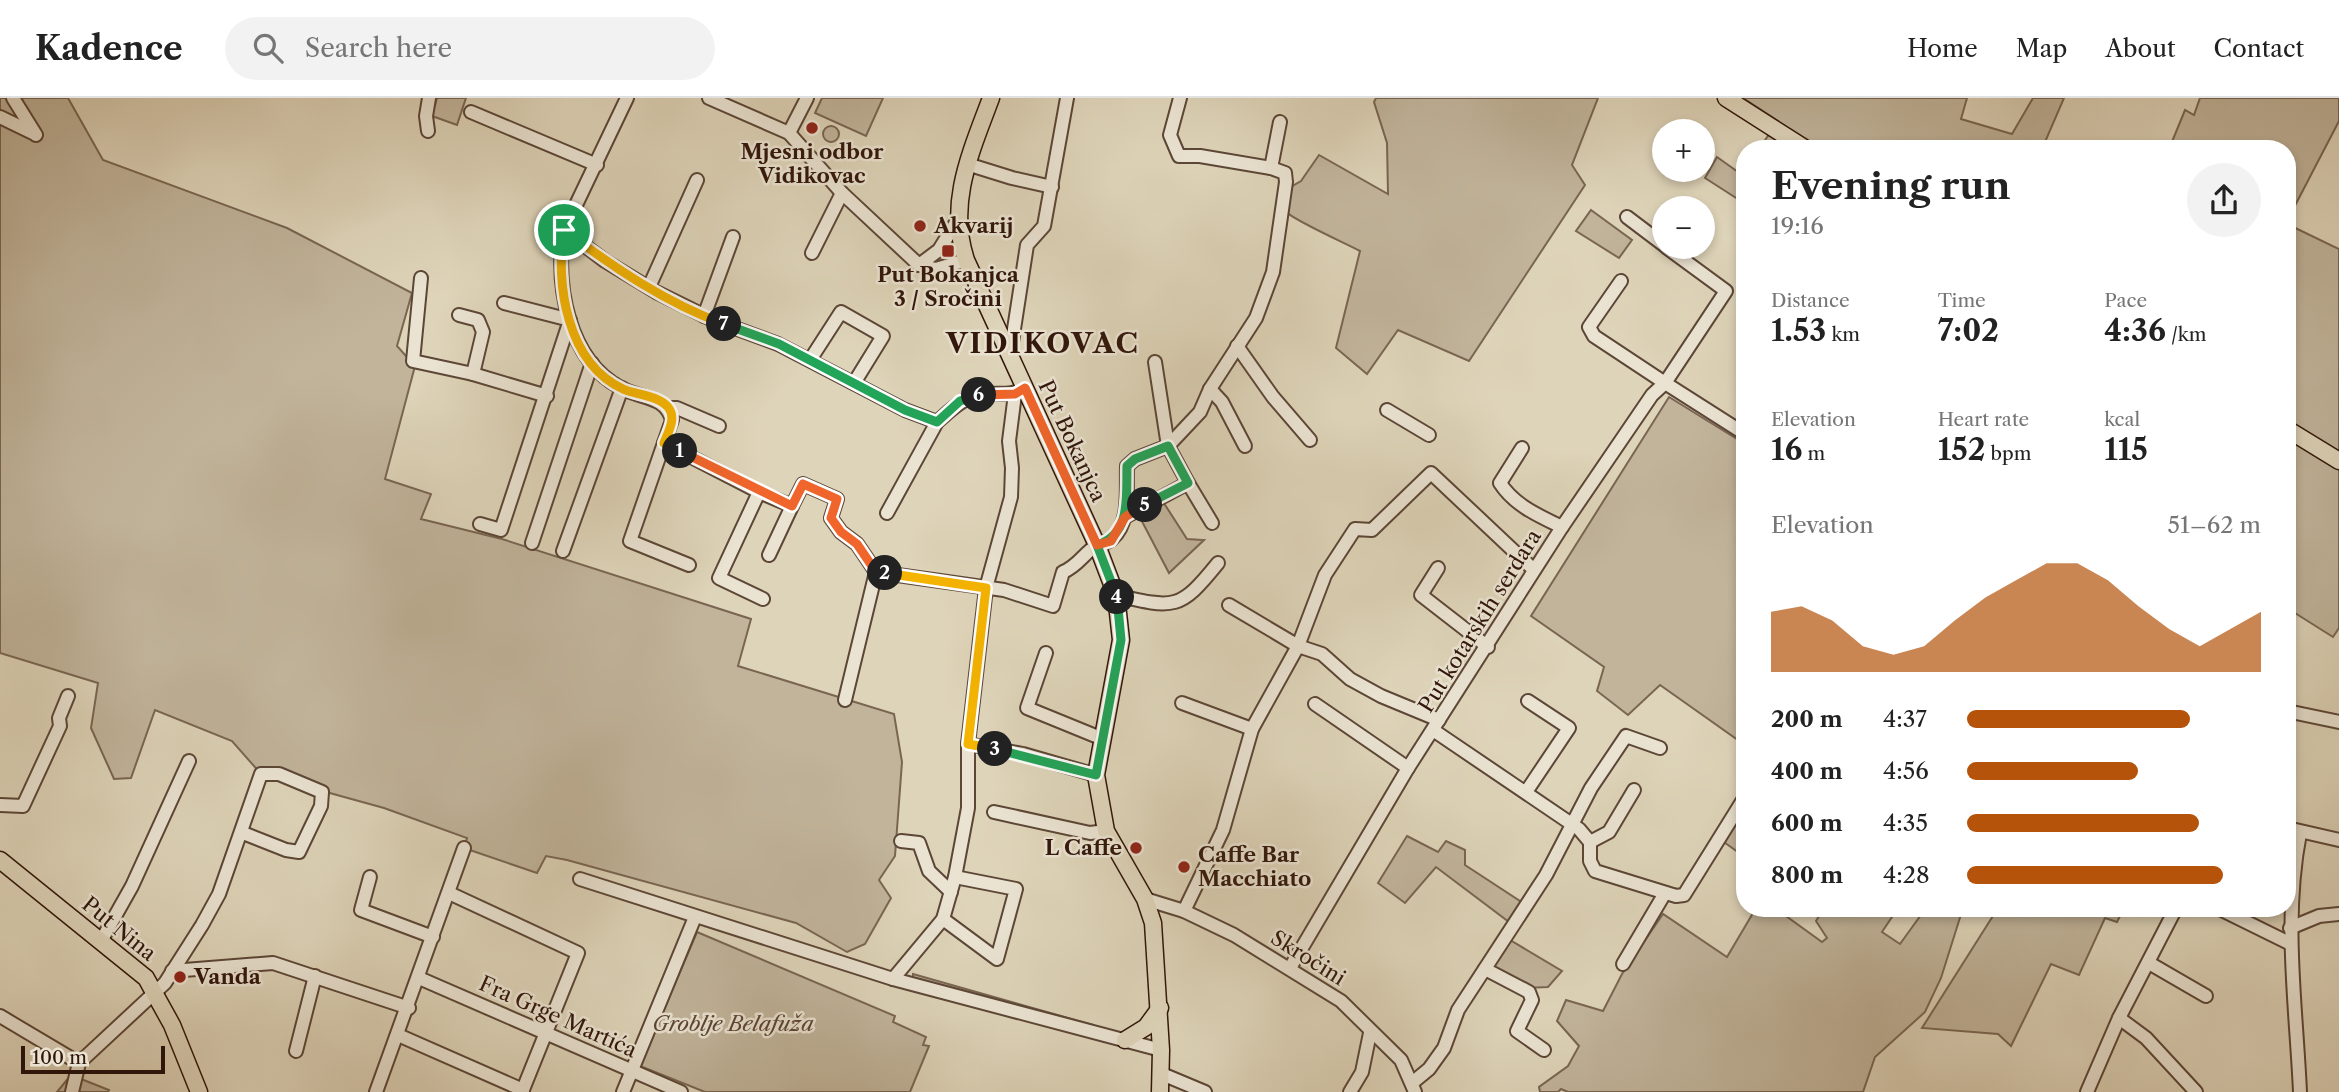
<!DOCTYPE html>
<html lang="en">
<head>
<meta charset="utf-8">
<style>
	body { margin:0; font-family:"Libre Caslon Text",serif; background:#f2f2f2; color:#222; height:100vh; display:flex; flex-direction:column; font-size:26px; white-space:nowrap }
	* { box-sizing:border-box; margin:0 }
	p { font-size:23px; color:#767676 }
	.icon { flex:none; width:38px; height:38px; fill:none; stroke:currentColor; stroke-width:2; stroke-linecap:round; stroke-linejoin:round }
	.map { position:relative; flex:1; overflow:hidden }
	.panel { position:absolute; left:1736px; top:42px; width:560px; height:777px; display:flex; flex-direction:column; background:#fff; border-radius:28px; box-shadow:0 4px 10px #0003 }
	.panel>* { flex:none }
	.controls { position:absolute; left:1652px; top:21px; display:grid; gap:14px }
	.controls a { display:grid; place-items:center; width:63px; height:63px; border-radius:50%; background:#fff; box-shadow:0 4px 10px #0003; font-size:35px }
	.scale { position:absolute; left:21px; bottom:18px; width:144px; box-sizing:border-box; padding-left:7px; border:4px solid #31160a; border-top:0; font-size:19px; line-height:24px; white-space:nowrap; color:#31160a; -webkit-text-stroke:5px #eae3d2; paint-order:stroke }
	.pin { position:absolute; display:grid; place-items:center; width:60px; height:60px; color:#fff; margin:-30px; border:4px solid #fff; border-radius:50%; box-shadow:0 2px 7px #0007 }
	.km { position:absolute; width:35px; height:35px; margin:-18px; border-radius:50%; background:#222; color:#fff; font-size:19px; line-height:35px; text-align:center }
	.round { display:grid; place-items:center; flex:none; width:74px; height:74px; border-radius:37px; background:#f2f2f2 }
	.overview { display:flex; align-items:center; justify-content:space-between; height:119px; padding:0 35px }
	h1 { font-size:38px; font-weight:700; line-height:52px }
	.stats { display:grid; grid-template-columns:repeat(3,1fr); gap:10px; height:119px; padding:7px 35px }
	.stats div { display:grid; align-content:center }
	.stats b { font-size:30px; font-weight:700 }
	.stats small { font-size:19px; font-weight:400 }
	.stats p { font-size:19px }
	.chart { height:196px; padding:14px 35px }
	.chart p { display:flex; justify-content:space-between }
	.chart svg { width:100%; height:126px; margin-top:7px; fill:#b45309; opacity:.7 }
	ul { padding:0 35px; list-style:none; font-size:23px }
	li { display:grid; grid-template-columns:112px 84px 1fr; align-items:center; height:52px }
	li i { height:18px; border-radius:9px; background:#b45309 }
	header { display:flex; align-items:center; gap:42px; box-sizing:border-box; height:98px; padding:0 35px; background:#fff; border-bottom:2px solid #e0e0e0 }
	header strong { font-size:33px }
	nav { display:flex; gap:38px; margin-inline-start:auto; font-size:24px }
	.search { width:490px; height:63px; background:#f2f2f2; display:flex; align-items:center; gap:18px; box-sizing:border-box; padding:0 24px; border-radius:38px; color:#767676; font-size:26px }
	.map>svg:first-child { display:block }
</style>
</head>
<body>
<header>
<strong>Kadence</strong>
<div class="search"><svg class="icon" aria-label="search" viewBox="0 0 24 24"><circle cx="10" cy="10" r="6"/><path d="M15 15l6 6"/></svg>Search here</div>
<nav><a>Home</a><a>Map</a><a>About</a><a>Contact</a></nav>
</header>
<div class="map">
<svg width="2339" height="994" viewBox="0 0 2339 994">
	<rect width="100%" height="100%" fill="#ded4b9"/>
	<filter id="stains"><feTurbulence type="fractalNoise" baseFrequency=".00286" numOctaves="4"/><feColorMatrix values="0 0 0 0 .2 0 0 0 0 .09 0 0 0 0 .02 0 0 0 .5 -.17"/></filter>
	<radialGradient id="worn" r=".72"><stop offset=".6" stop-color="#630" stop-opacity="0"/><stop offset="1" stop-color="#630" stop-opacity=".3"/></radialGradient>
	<g fill="#c1b49b" stroke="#796552" stroke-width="2">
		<polygon points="0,0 68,0 103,62 287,130 412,195 397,248 415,268 385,381 431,396 421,421 502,441 751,521 738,568 894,616 902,664 895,758 879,782 891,800 865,846 847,854 796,825 567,762 546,758 537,775 464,750 467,740 384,710 261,676 232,643 155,612 131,680 114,681 91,630 98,585 0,555"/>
		<polygon points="437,0 466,0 457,27 432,18"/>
		<polygon points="822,0 883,0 866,38 815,15"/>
		<path d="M1376 0H1598L1572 67 1585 87 1469 263 1398 232 1367 276 1336 250 1360 153C1345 145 1293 122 1285 113L1289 90 1301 83 1319 57 1388 96 1387 45 1374 4Z"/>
		<polygon points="1743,0 1967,0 1961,21 2012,36 2033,0 2064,0 2042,51 1759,51 1778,23"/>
		<polygon points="2200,0 2339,0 2339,23 2287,123 2287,51 2169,51 2185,12 2194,17"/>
		<circle cx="831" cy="36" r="8"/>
		<polygon points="1717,59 1745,79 1744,105 1705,80"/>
		<polygon points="1591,112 1632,142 1619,160 1576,133"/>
		<polygon points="2287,126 2339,151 2339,530 2333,539 2287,510"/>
		<polygon points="1669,299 1745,346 1745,647 1660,587 1628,617 1597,593 1604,569 1531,518"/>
		<polygon points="1160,399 1187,441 1204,442 1169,475 1136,412"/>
		<polygon points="1745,699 1745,759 1721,742"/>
		<polygon points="1407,738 1438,754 1446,743 1465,752 1465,767 1526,807 1513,827 1436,769 1405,805 1378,785"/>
		<polygon points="1756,810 1775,810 1822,844 1827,840 1816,823 1824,810 1898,810 1882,834 1900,846 1926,810 1963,810 1941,880 1925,914 1875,959 1863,994 1568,994 1561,991 1558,994 1540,994 1539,989 1568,968 1579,948 1557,923 1566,902 1603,913 1622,876 1663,816 1727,859"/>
		<polygon points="1998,810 2124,810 2117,824 2105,820 2079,877 2051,866 2011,948 1998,936 1922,930"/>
		<polygon points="697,834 895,918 893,924 926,939 923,947 929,948 910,994 705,994 640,968"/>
		<polygon points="1505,839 1562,873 1548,889 1525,890 1487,867"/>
		<polygon points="913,876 1093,927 1099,931 913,882"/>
		<polygon points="71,977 109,992 108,994 57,994"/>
	</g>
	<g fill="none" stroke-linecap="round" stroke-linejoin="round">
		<defs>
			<g id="minor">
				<polyline points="13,0 36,37"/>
				<path d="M627 0 564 132 605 163 656 194 713 222 778 246 905 312 937 324C952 311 965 297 986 296 1001 295 1012 298 1025 290"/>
				<polyline points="709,0 789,35 842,95 919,167 936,171 966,162"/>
				<polyline points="1180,0 1170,37 1179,58 1200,58 1271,70"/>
				<polyline points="471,14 597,67"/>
				<polyline points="0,19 33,35"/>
				<polyline points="428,33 426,18 429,0"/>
				<polyline points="789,35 807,0"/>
				<polyline points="967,66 1012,80 1052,89"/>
				<polyline points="1627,119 1664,147"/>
				<path d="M564 132C555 187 568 262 621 290 641 301 665 297 672 322L630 443 689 467"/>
				<polyline points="812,155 842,95"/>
				<polyline points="919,167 939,152 957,123"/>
				<polyline points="421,180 413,263 473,276"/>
				<polyline points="1621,183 1589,229 1594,238 1665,285 1726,193 1666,149"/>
				<polyline points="649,189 697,82"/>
				<polyline points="459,217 478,222 483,234 473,276 547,298"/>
				<polyline points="704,218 733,139"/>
				<polyline points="1237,248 1273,299 1310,342"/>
				<polyline points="1010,257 1027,147 1044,128 1067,0"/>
				<polyline points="810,262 841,214 883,238 854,285"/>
				<polyline points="1210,291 1222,304 1245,348"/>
				<polyline points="669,310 677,310 719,328"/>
				<polyline points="1387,312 1429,337"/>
				<polyline points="664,345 759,394 719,480 763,501"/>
				<path d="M1522 350 1500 385C1514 407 1539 418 1562 429"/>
				<polyline points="1188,385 1212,425"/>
				<polyline points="759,394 792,408 803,386 837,401 831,420 841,434 857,446 876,474"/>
				<polyline points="887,415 937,324"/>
				<polyline points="1125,419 1188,385 1168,348 1155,264"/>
				<polyline points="480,426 501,432 570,222 504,205"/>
				<polyline points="532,445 592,265"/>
				<polyline points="563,453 622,290"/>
				<polyline points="769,457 792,408"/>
				<polyline points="1438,470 1421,497 1488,549"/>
				<path d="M1116 497C1175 511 1180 512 1218 465"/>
				<polyline points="1229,507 1298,548 1322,556 1350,581 1381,598 1439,622"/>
				<polyline points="1046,555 1027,610 1103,641"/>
				<path d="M845 602 876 474 1004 492 1053 508 1063 474C1078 468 1084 455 1097 447 1102 444 1108 445 1112 441 1131 425 1126 391 1127 368L1135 361 1168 348 1200 314 1210 291 1256 220 1273 174 1286 84 1285 75 1271 70 1280 24"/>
				<polyline points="1182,605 1252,631"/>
				<polyline points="1315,606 1408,670"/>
				<polyline points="2287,613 2339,624"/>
				<polyline points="1433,632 1579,731 1590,744 1590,763 1595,773 1676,798 1684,797 1745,699"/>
				<polyline points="968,646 1023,656 1096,677"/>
				<polyline points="1526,694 1569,630 1528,603"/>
				<polyline points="0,707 23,708 60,628 59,620 68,598"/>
				<polyline points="994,714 1090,735 1106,733"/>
				<polyline points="2287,730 2339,742"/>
				<path d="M2300 735C2283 822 2296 906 2300 994"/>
				<polyline points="901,743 919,745 929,773 951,794"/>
				<polyline points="1590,744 1609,734 1634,692"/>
				<polyline points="370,779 361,812 433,839"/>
				<polyline points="580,781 893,881 1161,952"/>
				<polyline points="449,795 578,855 522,994"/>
				<polyline points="1145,801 1184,813 1234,837 1341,903 1401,962 1415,994"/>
				<polyline points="2218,810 2289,845"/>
				<polyline points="1184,813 1223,732 1252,631 1298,548 1325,477 1355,431 1372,432 1431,375 1534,472"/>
				<polyline points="943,821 997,861 1016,791 955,779"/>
				<polyline points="2290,830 2319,818 2339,816"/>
				<polyline points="101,843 132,788 189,663"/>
				<polyline points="2149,865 2206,898"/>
				<polyline points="1623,866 1665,795"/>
				<polyline points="1290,870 1408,670 1562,429 1652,297 1665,285 1745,336"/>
				<polyline points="1485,871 1529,894 1532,902 1517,933 1544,952"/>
				<polyline points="172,873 273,865 409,910"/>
				<polyline points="419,880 681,994"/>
				<polyline points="893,881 943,821 955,779 968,710 968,646 986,490 1011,399 1012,370 1009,343 1015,296"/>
				<polyline points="0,918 79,965"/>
				<polyline points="2119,920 2146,940 2196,994"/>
				<polyline points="398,937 523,992"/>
				<polyline points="296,953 315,878"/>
				<polyline points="1162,976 1205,994"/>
				<polyline points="1412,985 1429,971 1444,950 1458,912 1546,777 1591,690 1626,638 1660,650"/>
				<polyline points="72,994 79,965 165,885 202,827 219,796 261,676 279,676 322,694 321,708 299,754 286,752 243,735"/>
				<polyline points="376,994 464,750"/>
				<polyline points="623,994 695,819"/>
				<polyline points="1350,994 1362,974 1370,935"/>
				<polyline points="2087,994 2119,920 2176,810"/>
			</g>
			<g id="major">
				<path d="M991 0C971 54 947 105 966 162L1097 447 1116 497 1121 542 1096 677 1106 733 1145 801 1153 825 1161 952 1160 994"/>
				<polyline points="1726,0 1806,51"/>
				<polyline points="2287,331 2339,363"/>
				<polyline points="0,762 146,880 172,927 199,994"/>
				<polyline points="1125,942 1146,929 1160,910"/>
			</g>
		</defs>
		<use href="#minor" stroke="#5c4636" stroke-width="16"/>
		<use href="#major" stroke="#31160a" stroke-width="19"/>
		<use href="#minor" stroke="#eae3d2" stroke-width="12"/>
		<use href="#major" stroke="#ded4b9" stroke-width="16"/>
	</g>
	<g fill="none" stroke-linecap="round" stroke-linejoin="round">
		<defs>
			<path id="split-1" d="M564 132C555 186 567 265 623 291 636 297 657 297 668 309 677 320 668 334 664 345L680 353"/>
			<polyline id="split-2" points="680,353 792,408 803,386 837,401 831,420 841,434 857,446 876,474 885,475"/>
			<polyline id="split-3" points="885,475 986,490 968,646 995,651"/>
			<polyline id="split-4" points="995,651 1096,677 1121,542 1117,499"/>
			<path id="split-5" d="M1117 499 1097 447C1132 436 1126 398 1127 368L1135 361 1168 348 1188 385 1145 407"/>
			<polyline id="split-6" points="979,297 1015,296 1025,290 1097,447 1111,443 1125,419 1145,407"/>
			<polyline id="split-7" points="724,226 779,246 905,312 937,324 960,303 979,297"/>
			<path id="split-8" d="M564 132C613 169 666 205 724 226"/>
		</defs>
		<use href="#split-1" stroke="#fff" stroke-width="14"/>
		<use href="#split-2" stroke="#fff" stroke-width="14"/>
		<use href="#split-3" stroke="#fff" stroke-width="14"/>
		<use href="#split-4" stroke="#fff" stroke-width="14"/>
		<use href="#split-5" stroke="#fff" stroke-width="14"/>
		<use href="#split-6" stroke="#fff" stroke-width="14"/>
		<use href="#split-7" stroke="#fff" stroke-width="14"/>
		<use href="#split-8" stroke="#fff" stroke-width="14"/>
		<use href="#split-1" stroke="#f5b400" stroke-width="9"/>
		<use href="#split-2" stroke="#f0652b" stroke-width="9"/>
		<use href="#split-3" stroke="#f5b400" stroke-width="9"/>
		<use href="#split-4" stroke="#22a559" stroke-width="9"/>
		<use href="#split-5" stroke="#22a559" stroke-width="9"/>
		<use href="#split-6" stroke="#f0652b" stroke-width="9"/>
		<use href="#split-7" stroke="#22a559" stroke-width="9"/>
		<use href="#split-8" stroke="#f5b400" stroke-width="9"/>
	</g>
	<g fill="#8f2418" stroke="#eae3d2" stroke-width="2.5">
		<circle cx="812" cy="30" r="7"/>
		<circle cx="920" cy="128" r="7"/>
		<rect x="941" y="146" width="14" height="14" rx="3.5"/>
		<circle cx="1136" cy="750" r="7"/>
		<circle cx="1184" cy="769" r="7"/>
		<circle cx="180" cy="879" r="7"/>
	</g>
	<g text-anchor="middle" stroke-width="5" stroke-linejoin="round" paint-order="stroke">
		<g font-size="21" font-weight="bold" fill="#31160a" stroke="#eae3d2" text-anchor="start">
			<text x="812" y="61" text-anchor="middle">Mjesni odbor<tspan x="812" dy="24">Vidikovac</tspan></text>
			<text x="934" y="135">Akvarij</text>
			<text x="948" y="184" text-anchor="middle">Put Bokanjca<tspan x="948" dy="24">3 / Sročini</tspan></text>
			<text x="1122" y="757" text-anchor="end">L Caffe</text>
			<text x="1198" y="764">Caffe Bar<tspan x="1198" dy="24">Macchiato</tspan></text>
			<text x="194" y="886">Vanda</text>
		</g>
		<g font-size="21" fill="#31160a" stroke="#eae3d2">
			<text transform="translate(1072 343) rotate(65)" y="7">Put Bokanjca</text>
			<text transform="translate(1480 523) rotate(-58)" y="7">Put kotarskih serdara</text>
			<text transform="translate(119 831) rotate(39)" y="7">Put Nina</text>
			<text transform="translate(1308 860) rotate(32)" y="7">Skročini</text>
			<text transform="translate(558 919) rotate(24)" y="7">Fra Grge Martića</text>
		</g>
		<g font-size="21" font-style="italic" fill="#5c4536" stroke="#eae3d2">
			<text x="733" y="933">Groblje Belafuža</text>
		</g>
		<g font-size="28" font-weight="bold" letter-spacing="2" fill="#31160a" stroke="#eae3d2">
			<text x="1043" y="255">VIDIKOVAC</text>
		</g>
	</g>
	<rect width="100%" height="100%" filter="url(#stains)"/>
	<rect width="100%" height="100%" fill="url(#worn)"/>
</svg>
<div class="controls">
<a>+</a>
<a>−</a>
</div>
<div class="scale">100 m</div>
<div class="pin" style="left:564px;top:132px;background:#1e9e55"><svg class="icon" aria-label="arrive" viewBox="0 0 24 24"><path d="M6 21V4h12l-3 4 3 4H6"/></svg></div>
<b class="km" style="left:680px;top:353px">1</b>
<b class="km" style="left:885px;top:475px">2</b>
<b class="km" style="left:995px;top:651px">3</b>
<b class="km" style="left:1117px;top:499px">4</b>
<b class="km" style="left:1145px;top:407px">5</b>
<b class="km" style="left:979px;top:297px">6</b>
<b class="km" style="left:724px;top:226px">7</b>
<section class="panel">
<div class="overview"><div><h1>Evening run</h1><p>19:16</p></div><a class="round"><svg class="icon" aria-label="share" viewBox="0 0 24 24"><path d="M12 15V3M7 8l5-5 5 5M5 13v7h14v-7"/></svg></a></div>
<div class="stats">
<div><p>Distance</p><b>1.53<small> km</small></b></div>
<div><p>Time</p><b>7:02</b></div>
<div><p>Pace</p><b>4:36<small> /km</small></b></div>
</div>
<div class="stats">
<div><p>Elevation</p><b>16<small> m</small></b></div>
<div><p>Heart rate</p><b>152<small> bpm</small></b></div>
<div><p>kcal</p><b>115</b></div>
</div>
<div class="chart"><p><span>Elevation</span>51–62 m</p>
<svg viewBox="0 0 160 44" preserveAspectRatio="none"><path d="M0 44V23L10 21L20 26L30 35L40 38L50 35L60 26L70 18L80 12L90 6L100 6L110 12L120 21L130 29L140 35L150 29L160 23V44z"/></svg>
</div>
<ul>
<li><b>200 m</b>4:37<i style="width:76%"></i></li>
<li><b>400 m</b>4:56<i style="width:58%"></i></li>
<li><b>600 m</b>4:35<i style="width:79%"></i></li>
<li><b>800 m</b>4:28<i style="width:87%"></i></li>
</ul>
</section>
</div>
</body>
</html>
